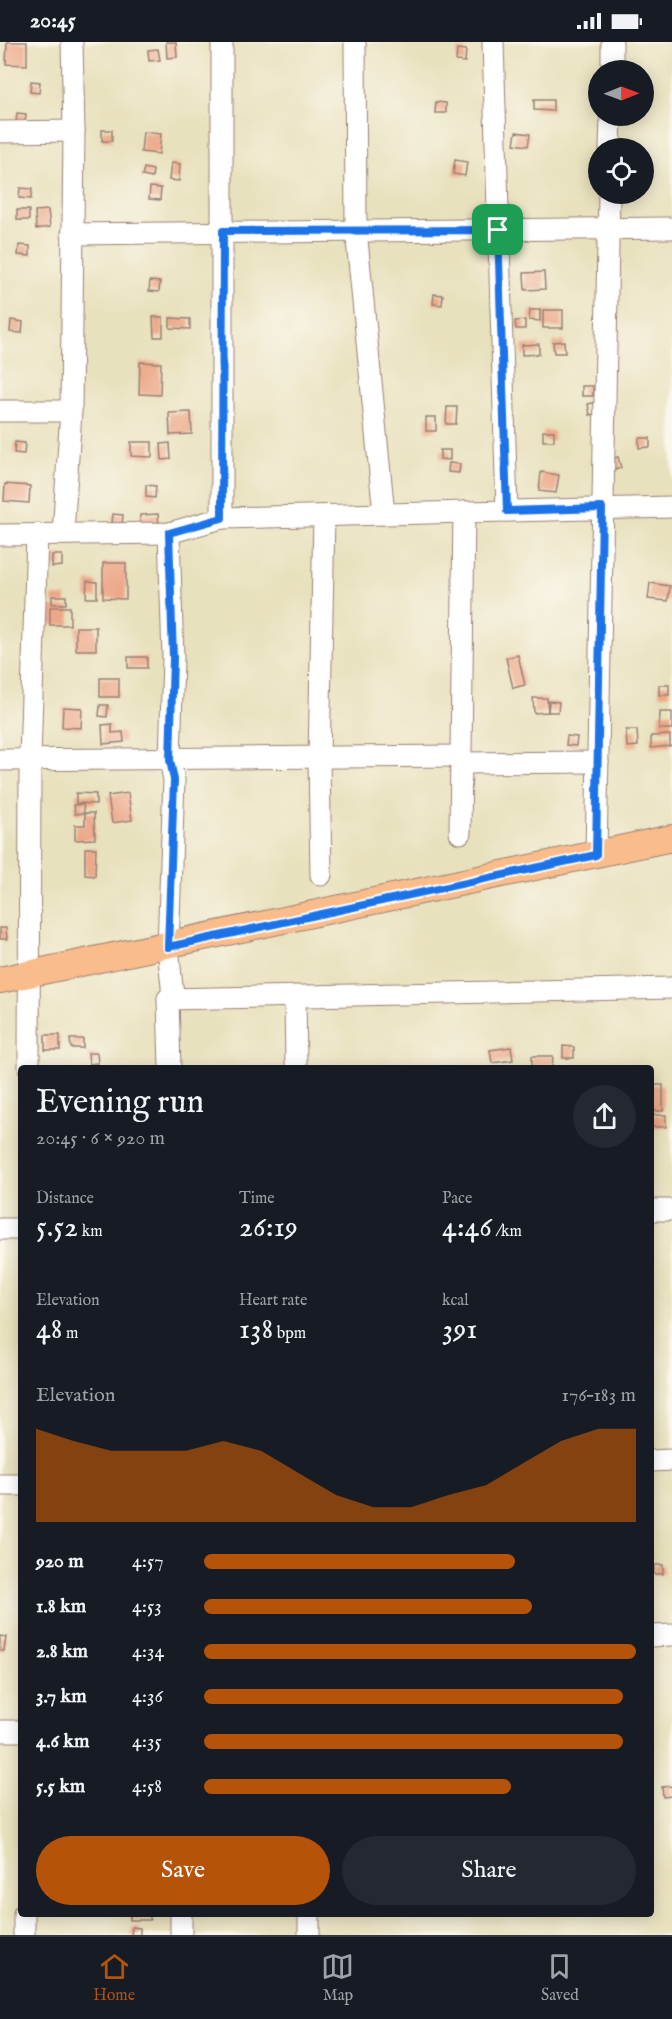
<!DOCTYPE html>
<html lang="en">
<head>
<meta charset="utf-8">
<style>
	body { margin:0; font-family:"IM FELL English",serif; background:#242831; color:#f1f3f6; height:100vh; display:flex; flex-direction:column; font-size:22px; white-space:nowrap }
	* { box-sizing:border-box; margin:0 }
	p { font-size:20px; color:#9ea1a6 }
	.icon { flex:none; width:33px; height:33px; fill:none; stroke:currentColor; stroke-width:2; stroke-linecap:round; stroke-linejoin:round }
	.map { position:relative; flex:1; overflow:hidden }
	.sheet { position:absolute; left:18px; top:1023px; width:636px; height:852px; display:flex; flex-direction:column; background:#171b24; border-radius:6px; box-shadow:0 3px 15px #0003 }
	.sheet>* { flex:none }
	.needle { width:39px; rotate:89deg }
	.tools { position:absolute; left:588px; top:18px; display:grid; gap:12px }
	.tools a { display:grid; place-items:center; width:66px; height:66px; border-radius:50%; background:#171b24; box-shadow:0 3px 15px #0003; font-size:30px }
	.pin { position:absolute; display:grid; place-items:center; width:51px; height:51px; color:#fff; margin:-26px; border-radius:12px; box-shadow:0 3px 9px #0006 }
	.round { display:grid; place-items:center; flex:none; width:63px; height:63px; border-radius:32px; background:#242831 }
	.summary { display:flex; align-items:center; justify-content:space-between; height:102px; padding:0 18px }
	h1 { font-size:33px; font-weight:600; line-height:45px }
	.figures { display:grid; grid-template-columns:repeat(3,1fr); gap:9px; height:102px; padding:6px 18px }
	.figures div { display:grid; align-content:center }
	.figures b { font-size:30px; font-weight:600 }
	.figures small { font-size:16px; font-weight:400 }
	.figures p { font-size:16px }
	.chart { height:168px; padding:12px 18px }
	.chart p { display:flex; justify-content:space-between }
	.chart svg { width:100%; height:108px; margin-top:6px; fill:#b45309; opacity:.7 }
	.action { display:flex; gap:12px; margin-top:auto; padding:12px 18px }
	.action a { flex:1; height:69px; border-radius:36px; background:#b45309; color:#fff; font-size:24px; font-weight:600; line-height:69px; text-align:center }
	.action a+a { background:#242831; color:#f1f3f6 }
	ul { padding:0 18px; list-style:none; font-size:20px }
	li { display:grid; grid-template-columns:96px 72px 1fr; align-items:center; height:45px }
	li i { height:15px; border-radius:8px; background:#b45309 }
	.status { display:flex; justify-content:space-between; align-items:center; height:42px; padding:0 30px; background:#171b24; direction:ltr }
	.status svg { height:16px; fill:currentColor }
	.menu { display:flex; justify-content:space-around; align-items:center; height:84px; border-top:2px solid #363941; background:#171b24; font-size:16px; color:#9ea1a6 }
	.menu a { display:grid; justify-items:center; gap:3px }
	.menu .selected { color:#b45309 }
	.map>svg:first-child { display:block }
</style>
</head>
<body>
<div class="status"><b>20:45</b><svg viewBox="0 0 49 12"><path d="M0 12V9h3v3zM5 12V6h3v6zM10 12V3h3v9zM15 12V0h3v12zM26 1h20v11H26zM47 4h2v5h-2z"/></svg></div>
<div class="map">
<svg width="672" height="1893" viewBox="0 0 672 1893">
	<rect width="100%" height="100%" fill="#fbf7ec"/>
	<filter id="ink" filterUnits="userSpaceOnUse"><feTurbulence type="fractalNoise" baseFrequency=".0167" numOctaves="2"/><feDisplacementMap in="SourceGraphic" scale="12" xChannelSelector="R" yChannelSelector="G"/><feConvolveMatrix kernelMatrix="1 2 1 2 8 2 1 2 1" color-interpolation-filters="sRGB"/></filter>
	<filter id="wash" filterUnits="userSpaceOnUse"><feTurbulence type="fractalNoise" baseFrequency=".008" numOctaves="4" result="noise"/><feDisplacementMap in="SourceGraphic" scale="24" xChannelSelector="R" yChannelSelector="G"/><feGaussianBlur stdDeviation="1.35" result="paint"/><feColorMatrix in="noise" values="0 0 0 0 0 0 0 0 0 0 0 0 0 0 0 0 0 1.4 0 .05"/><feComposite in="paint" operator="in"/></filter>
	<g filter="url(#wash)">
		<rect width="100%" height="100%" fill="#e8e1bd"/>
		<g id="blocks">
			<g fill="#eda889">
				<polygon points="7,0 27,0 27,23 6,22"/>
				<polygon points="166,0 176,0 177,15 167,16"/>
				<polygon points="158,7 160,18 149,19 148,8"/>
				<polygon points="457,7 466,8 465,20 456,19"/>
				<polygon points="31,39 40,40 39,51 30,50"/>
				<polygon points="534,58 553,58 553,69 534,68"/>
				<polygon points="436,60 446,61 446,71 435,71"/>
				<polygon points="17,71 26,72 25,82 16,81"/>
				<rect x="102" y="88" width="10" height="11"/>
				<polygon points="143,90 161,92 159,112 141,110"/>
				<polygon points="516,90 530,92 528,104 514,102"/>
				<polygon points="455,118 467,120 465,134 453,132"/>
				<polygon points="171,121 180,122 179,139 169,138"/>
				<polygon points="144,126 153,128 152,136 142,134"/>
				<polygon points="150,145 161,146 160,158 149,157"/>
				<polygon points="20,146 32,147 31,157 19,156"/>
				<rect x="17" y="168" width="12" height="10"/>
				<polygon points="48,168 50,185 36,187 35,169"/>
				<polygon points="19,203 30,204 30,214 18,213"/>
				<polygon points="544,230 545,247 525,248 524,231"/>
				<polygon points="150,239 160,240 159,250 149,249"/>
				<polygon points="434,252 443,253 442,263 433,262"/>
				<polygon points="530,268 540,268 540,279 529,278"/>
				<rect x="543" y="268" width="20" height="18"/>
				<polygon points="153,275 163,275 163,295 154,295"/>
				<polygon points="170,276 190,277 190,287 170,286"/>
				<polygon points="11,278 23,280 22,291 10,290"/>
				<polygon points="525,278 525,287 516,287 515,279"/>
				<polygon points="564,299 565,311 554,311 553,300"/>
				<polygon points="539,302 539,312 522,313 522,303"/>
				<polygon points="140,320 161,321 160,353 139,352"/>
				<rect x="582" y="344" width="11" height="10"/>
				<polygon points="597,360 600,371 590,373 588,362"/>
				<polygon points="447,365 457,365 456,382 446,382"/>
				<polygon points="191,370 192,392 170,393 169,371"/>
				<rect x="426" y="375" width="10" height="14"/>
				<rect x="543" y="389" width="11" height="10"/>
				<polygon points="639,396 650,396 650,405 639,406"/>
				<polygon points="15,400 25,401 24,412 14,411"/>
				<polygon points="131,400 152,400 152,415 131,414"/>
				<polygon points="170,401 171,417 162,418 161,402"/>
				<polygon points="440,408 450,408 450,418 440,417"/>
				<polygon points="618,415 621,426 609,430 606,418"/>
				<polygon points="449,421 460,422 459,431 448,430"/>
				<polygon points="541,430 559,433 556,451 539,449"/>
				<polygon points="5,442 30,444 29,461 4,459"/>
				<polygon points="146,443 156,444 155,456 146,455"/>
				<polygon points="113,472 123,473 122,483 112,481"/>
				<polygon points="158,472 159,483 140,483 140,473"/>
				<polygon points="52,513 62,513 62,524 52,525"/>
				<polygon points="103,521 126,521 126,557 103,556"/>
				<polygon points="87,539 97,540 97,556 86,556"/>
				<polygon points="650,541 670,544 668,559 648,557"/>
				<rect x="52" y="554" width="14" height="8"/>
				<rect x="50" y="565" width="20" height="18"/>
				<rect x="76" y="585" width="20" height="23"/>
				<polygon points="518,613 525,643 513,646 506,616"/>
				<rect x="128" y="615" width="19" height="11"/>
				<rect x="100" y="636" width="19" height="19"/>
				<rect x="659" y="643" width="10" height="10"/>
				<polygon points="533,656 547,656 548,670 534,671"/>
				<polygon points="549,659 559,660 558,670 548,670"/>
				<polygon points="100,663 108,663 107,675 99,674"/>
				<polygon points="63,665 82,666 81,686 62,685"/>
				<polygon points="660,670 672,670 672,687 659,687"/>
				<polygon points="112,682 112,691 123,690 124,700 103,702 102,683"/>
				<polygon points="626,688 637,688 638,704 627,705"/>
				<polygon points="670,693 670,704 651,706 651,694"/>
				<polygon points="567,694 577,695 576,704 566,703"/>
				<polygon points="76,751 96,752 96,762 76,761"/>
				<polygon points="128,751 132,778 112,781 108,754"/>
				<polygon points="83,762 84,771 75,772 74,763"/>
				<polygon points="85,771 94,771 95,797 75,798 75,783 85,783"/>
				<polygon points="85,806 96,806 95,834 85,833"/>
				<polygon points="0,886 6,886 7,897 0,897"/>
				<rect x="45" y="993" width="15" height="15"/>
				<polygon points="70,997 83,997 83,1006 71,1006"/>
				<polygon points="563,1004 574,1005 574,1016 563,1016"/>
				<polygon points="511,1005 513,1018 492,1021 490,1008"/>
				<polygon points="88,1011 97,1011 98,1021 89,1022"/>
				<polygon points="532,1014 553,1014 552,1026 532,1026"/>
				<rect x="651" y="1043" width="12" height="26"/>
				<rect x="651" y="1073" width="15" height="12"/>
				<rect x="654" y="1523" width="9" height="9"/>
				<polygon points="0,1594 6,1595 4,1609 0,1609"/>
				<polygon points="672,1744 672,1754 663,1755 662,1745"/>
				<rect x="130" y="1872" width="20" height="6"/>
				<polygon points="132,1885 140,1886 140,1893 131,1893"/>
			</g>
		</g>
	</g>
	<g filter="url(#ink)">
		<use href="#blocks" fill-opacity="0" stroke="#998074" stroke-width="1.5"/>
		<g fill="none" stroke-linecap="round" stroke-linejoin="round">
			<defs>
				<g id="minor">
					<polyline points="355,0 356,188 384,472"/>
					<polyline points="493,0 507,469"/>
					<polyline points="612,28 612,0"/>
					<polyline points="0,90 74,89"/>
					<polyline points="610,106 611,74"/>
					<polyline points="72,192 672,186"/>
					<polyline points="0,369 71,369"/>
					<polyline points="222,476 222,0"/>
					<polyline points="169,491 173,616 170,718 174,738 168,905 173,955 168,957 170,1026"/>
					<polyline points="63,492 71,369 74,89 72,0"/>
					<polyline points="0,493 169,491 222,476 672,465"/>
					<polyline points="0,718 461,714"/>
					<polyline points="461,721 598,720"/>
					<polyline points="460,791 464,470"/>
					<polyline points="596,813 609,152"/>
					<polyline points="321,833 319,716 324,474"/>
					<polyline points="295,954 296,1026"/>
					<polyline points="168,957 672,946"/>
					<polyline points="29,1026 30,718 37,492"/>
					<polyline points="651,1168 672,1168"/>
					<polyline points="0,1187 21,1187"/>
					<polyline points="651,1419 672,1418"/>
					<polyline points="0,1443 21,1443"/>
					<polyline points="651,1594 672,1593"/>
					<polyline points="0,1689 21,1689"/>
					<polyline points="181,1872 181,1893"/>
					<polyline points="309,1872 309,1893"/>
					<polyline points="24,1893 24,1872"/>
				</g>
				<polyline id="major" points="0,938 672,796"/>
			</defs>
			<use href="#minor" stroke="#998074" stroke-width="23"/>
			<use href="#major" stroke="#998074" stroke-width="28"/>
			<use href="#minor" stroke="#fff" stroke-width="21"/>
			<use href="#major" stroke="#f9bc8a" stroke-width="26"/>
		</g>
	</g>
	<g fill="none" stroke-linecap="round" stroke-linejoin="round" filter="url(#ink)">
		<defs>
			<polygon id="route" points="498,188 507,469 602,466 596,813 168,905 174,738 170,718 173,616 169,491 222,476 223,189"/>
		</defs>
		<use href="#route" stroke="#fff" stroke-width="12"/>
		<use href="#route" stroke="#1a73e8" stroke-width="8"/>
	</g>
</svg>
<div class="tools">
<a><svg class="needle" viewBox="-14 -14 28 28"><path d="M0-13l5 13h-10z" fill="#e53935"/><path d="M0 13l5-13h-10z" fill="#9ea1a6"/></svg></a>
<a><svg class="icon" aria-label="locate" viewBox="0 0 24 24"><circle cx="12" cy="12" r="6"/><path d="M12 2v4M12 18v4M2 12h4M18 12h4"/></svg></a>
</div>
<div class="pin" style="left:498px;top:188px;background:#1e9e55"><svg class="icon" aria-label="arrive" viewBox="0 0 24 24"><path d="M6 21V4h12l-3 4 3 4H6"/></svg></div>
<section class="sheet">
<div class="summary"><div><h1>Evening run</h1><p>20:45 · 6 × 920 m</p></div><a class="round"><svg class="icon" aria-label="share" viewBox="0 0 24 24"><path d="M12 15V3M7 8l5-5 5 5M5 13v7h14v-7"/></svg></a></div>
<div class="figures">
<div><p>Distance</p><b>5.52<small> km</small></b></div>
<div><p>Time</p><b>26:19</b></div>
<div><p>Pace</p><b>4:46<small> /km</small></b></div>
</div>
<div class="figures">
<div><p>Elevation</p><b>48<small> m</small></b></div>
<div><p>Heart rate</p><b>138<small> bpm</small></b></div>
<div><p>kcal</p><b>391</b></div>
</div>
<div class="chart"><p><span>Elevation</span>176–183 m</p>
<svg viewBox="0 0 160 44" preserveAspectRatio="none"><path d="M0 44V6L10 11L20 15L30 15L40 15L50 11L60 15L70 24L80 33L90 38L100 38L110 33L120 29L130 20L140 11L150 6L160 6V44z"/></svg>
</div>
<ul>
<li><b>920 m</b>4:57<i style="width:72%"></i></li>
<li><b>1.8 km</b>4:53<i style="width:76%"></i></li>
<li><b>2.8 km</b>4:34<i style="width:100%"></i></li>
<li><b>3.7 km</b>4:36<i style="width:97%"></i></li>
<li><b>4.6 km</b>4:35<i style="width:97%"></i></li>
<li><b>5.5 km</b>4:58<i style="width:71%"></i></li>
</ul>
<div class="action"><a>Save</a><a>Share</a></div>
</section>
</div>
<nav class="menu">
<a class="selected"><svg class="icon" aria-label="home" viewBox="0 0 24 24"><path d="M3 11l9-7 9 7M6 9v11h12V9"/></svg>Home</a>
<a><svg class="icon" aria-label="map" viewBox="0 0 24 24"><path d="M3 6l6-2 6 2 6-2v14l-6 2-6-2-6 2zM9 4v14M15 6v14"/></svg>Map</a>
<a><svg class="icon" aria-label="saved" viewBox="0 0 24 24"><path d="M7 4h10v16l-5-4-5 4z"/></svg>Saved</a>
</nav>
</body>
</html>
